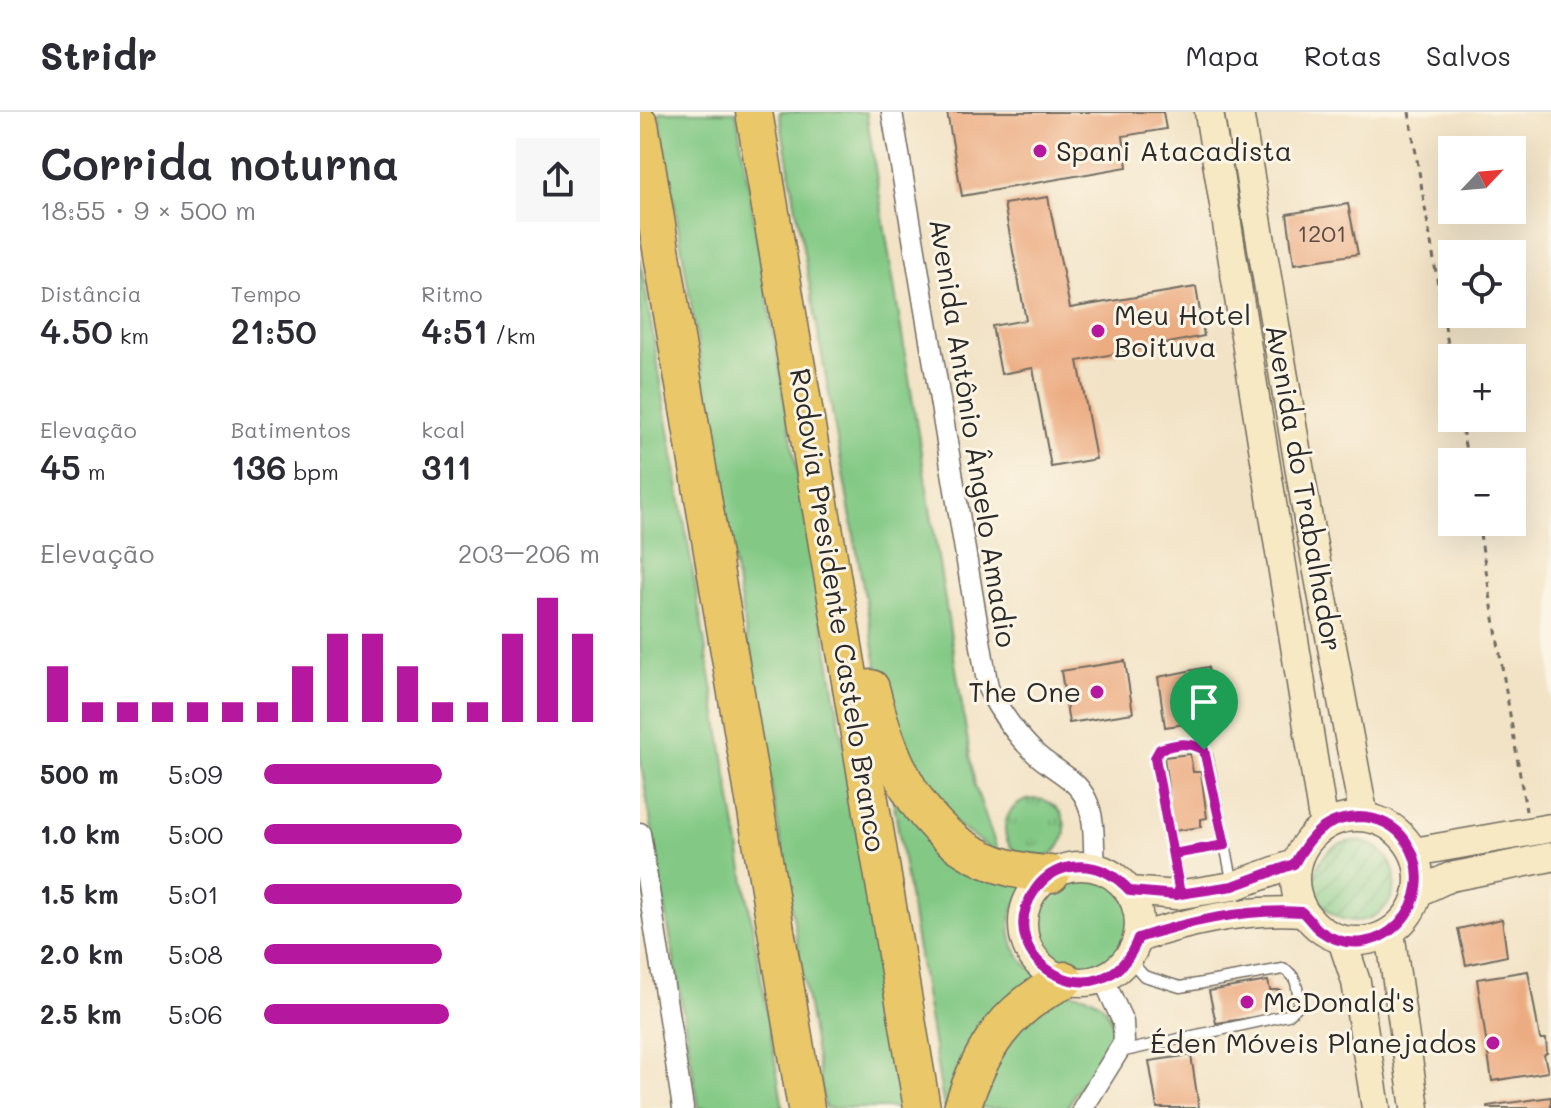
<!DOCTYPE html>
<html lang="pt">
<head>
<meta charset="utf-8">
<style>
	body { margin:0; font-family:Mali,sans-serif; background:#f7f7f7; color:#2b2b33; height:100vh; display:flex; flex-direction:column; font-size:30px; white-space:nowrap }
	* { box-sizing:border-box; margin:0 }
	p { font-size:26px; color:#7c7c81 }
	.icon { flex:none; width:44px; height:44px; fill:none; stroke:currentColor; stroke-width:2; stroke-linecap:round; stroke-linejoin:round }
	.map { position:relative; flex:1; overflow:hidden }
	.panel { display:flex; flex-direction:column; background:#fff; width:640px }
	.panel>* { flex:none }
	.needle { width:52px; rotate:64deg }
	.fabs { position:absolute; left:798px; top:24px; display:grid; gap:16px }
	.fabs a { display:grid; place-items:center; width:88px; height:88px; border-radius:0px; background:#fff; box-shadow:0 8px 32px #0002; font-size:40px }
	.pin { position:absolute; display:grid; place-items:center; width:68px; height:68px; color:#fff; margin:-82px -34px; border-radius:50% 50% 50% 0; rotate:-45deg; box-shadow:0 0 8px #0007 }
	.pin .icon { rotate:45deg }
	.round { display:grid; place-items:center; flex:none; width:84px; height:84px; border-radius:0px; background:#f7f7f7 }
	.overview { display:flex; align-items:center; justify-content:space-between; height:136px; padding:0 40px }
	h1 { font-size:44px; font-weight:600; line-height:60px }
	.metrics { display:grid; grid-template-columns:repeat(3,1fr); gap:12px; height:136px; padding:8px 40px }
	.metrics div { display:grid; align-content:center }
	.metrics b { font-size:34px; font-weight:600 }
	.metrics small { font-size:22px; font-weight:400 }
	.metrics p { font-size:22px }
	.chart { height:224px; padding:16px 40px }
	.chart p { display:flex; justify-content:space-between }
	.chart svg { width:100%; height:144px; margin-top:8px; stroke:#b5179e; stroke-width:6 }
	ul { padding:0 40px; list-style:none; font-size:26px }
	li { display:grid; grid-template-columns:128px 96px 1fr; align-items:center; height:60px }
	li i { height:20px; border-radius:10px; background:#b5179e }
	header { display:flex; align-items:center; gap:48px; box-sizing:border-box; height:112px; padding:0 40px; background:#fff; border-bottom:2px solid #e1e1e2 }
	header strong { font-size:38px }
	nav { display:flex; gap:44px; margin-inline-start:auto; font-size:28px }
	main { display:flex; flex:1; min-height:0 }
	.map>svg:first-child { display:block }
</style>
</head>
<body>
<header>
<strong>Stridr</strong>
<nav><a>Mapa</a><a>Rotas</a><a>Salvos</a></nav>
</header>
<main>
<section class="panel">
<div class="overview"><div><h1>Corrida noturna</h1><p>18:55 · 9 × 500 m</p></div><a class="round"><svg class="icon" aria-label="share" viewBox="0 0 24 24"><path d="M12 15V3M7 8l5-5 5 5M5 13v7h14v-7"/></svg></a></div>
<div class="metrics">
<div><p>Distância</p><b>4.50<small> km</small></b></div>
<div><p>Tempo</p><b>21:50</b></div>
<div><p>Ritmo</p><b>4:51<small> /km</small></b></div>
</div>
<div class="metrics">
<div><p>Elevação</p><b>45<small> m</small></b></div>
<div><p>Batimentos</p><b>136<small> bpm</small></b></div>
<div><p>kcal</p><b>311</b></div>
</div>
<div class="chart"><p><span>Elevação</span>203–206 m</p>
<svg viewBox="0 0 160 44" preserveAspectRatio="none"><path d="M5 44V27M15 44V38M25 44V38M35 44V38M45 44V38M55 44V38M65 44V38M75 44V27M85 44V17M95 44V17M105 44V27M115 44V38M125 44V38M135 44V17M145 44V6M155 44V17"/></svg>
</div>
<ul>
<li><b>500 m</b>5:09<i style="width:53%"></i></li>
<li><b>1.0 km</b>5:00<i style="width:59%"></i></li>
<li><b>1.5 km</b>5:01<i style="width:59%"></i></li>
<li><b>2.0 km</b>5:08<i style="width:53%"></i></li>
<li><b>2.5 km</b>5:06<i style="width:55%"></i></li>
</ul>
</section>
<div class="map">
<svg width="911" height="996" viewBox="0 0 911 996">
	<defs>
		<pattern id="park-tufts" width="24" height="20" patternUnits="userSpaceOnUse" patternTransform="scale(2)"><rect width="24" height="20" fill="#83c985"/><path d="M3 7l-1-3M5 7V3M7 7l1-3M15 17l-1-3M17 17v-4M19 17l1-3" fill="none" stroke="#6ba36d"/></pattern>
		<pattern id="garden-furrows" width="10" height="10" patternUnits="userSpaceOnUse" patternTransform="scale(2)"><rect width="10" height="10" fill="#83c985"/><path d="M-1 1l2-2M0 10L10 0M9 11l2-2" fill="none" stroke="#6ba36d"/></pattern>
	</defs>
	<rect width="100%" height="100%" fill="#fcf5e5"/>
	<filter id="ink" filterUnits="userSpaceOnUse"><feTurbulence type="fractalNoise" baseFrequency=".0125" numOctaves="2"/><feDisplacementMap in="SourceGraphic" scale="16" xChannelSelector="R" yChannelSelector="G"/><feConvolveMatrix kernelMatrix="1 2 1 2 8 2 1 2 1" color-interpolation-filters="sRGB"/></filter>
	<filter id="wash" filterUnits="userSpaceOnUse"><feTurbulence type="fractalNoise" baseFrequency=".006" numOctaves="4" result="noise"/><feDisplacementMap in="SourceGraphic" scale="32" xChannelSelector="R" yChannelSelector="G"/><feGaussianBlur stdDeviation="1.8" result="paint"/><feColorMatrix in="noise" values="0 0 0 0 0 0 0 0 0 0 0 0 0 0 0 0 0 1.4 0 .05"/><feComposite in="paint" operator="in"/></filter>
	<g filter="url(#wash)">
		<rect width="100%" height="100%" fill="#f2e3c6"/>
		<g fill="#83c985" stroke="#577a58" stroke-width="2">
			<polygon points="19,0 96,0 265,996 185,996"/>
			<polygon points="139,0 226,0 335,674 359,743 299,700 246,604"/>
			<polygon points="0,146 143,996 59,996 0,646"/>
			<path d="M255 683 388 775C359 805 367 846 404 866L309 996H304L253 686Z"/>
			<circle cx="443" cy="813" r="50"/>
			<path d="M428 881C443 882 458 885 467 899 484 928 461 947 443 969 437 977 432 987 427 996H332L374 914Z"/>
		</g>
		<circle fill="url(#park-tufts)" stroke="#577a58" stroke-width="2" cx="395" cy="717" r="30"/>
		<circle fill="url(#garden-furrows)" stroke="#577a58" stroke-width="2" cx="715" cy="769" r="40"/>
		<g id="blocks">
			<g fill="#ecac82">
				<polygon points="307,0 523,0 526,17 483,24 487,55 322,84"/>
				<polygon points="408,85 430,196 556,175 564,224 438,249 456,347 411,355 393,256 361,262 352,214 386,208 364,92"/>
				<polygon points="708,92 718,142 654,152 647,102"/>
				<polygon points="485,549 493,601 429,611 421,559"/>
				<polygon points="568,555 578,607 525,615 518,565"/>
				<polygon points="550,642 553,660 561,660 567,706 561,707 561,715 534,719 523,685 529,684 524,645"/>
				<polygon points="862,807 867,844 826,853 818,817"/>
				<polygon points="888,859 900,927 906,927 907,941 904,943 908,960 852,969 837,867"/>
				<polygon points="628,869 630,878 640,878 644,901 576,911 569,879"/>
				<polygon points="551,943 559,996 517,996 509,949"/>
				<polygon points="911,985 911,996 847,996 847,994"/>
			</g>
		</g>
	</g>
	<g filter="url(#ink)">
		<use href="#blocks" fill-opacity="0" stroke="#716b61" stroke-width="2"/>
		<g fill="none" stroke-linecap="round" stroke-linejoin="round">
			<defs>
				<g id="lane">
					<polyline points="533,742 585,733"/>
					<polyline points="540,782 515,646 520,637 535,632 559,635 567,644 593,772"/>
					<path d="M480 940 648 903 659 893C657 877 659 864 643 857L540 875 504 864 488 846"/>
				</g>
				<g id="street">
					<path d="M252 0 348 576C360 600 376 623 396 642 412 657 436 666 446 687 456 707 453 733 455 755"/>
					<polyline points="0,721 43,996"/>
					<polyline points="443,996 484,930 483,910 463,866"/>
				</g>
				<g id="secondary">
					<polyline points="569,0 684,714"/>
					<polyline points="599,0 668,407 724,705"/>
					<circle cx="717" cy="767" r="62"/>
					<polyline points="774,740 911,716"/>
					<circle cx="441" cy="812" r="58"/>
					<polyline points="490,779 537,783 593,774 654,752"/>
					<polyline points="778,780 810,765 911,745"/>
					<polyline points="750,820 775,996"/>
					<path d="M498 826C550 809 608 796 662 800"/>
					<polyline points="702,828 716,870 736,996"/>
				</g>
				<g id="highway">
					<polyline points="114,0 282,996"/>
					<polyline points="0,12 166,996"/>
					<path d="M231 576C255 675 299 757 411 762"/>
					<path d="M322 996C341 936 367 896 425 868"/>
				</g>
			</defs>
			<use href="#lane" stroke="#716b61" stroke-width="13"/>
			<use href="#street" stroke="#716b61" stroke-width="23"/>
			<use href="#secondary" stroke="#716b61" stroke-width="31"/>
			<use href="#highway" stroke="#716b61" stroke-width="39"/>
			<g stroke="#716b61" stroke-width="3" stroke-dasharray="6 6" stroke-linecap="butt">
				<polyline points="769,0 812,256"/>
				<polyline points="820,306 828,350"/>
				<polyline points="838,410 886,699"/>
			</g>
			<use href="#lane" stroke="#fff" stroke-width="10"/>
			<use href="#street" stroke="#fff" stroke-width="20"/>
			<use href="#secondary" stroke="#f7e9c3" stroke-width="28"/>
			<use href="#highway" stroke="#eac769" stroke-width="36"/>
		</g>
	</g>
	<g fill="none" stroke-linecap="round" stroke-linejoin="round" filter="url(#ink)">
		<defs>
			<path id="route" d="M564 638 585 733 533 742 540 782 537 783 490 779C474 761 455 751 430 755 416 757 403 766 395 778 346 849 465 916 498 826 550 809 608 796 662 800 668 805 673 813 679 818 736 860 806 788 766 729 756 714 738 705 719 705 684 706 670 724 654 752L593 774 540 782 515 646 520 637C535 632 549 629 564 638"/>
		</defs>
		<use href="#route" stroke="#fff" stroke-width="16"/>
		<use href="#route" stroke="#b5179e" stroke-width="10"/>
	</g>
	<g fill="#b5179e" stroke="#fcf5e5" stroke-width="3">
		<circle cx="400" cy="39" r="8"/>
		<circle cx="458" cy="219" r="8"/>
		<circle cx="457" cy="580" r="8"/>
		<circle cx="607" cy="890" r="8"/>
		<circle cx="853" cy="931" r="8"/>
	</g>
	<g text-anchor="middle" stroke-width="6" stroke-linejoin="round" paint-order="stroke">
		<g font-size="24" fill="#5b4b41">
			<text x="682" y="130">1201</text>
		</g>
		<g font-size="28" fill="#2b2b2b" stroke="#fcf5e5" text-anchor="start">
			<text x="416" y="49">Spani Atacadista</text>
			<text x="474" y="213">Meu Hotel<tspan x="474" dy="32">Boituva</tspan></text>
			<text x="441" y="590" text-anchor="end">The One</text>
			<text x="623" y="900">McDonald's</text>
			<text x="837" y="941" text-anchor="end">Éden Móveis Planejados</text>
		</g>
		<g font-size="28" fill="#2b2b2b" stroke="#fcf5e5">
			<text transform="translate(333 321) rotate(81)" y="10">Avenida Antônio Ângelo Amadio</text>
			<text transform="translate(664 376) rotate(80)" y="10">Avenida do Trabalhador</text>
			<text transform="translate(198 498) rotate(81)" y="10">Rodovia Presidente Castelo Branco</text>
		</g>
	</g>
</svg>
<div class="fabs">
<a><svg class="needle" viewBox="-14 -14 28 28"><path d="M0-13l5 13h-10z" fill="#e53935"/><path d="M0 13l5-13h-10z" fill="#7c7c81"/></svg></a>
<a><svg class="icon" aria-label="locate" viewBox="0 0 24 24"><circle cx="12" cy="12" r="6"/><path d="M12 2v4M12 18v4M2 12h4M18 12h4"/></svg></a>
<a>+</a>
<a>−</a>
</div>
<div class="pin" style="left:564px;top:638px;background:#1e9e55"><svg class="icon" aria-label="arrive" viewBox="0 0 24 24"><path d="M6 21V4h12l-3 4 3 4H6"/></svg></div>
</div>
</main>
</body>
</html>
